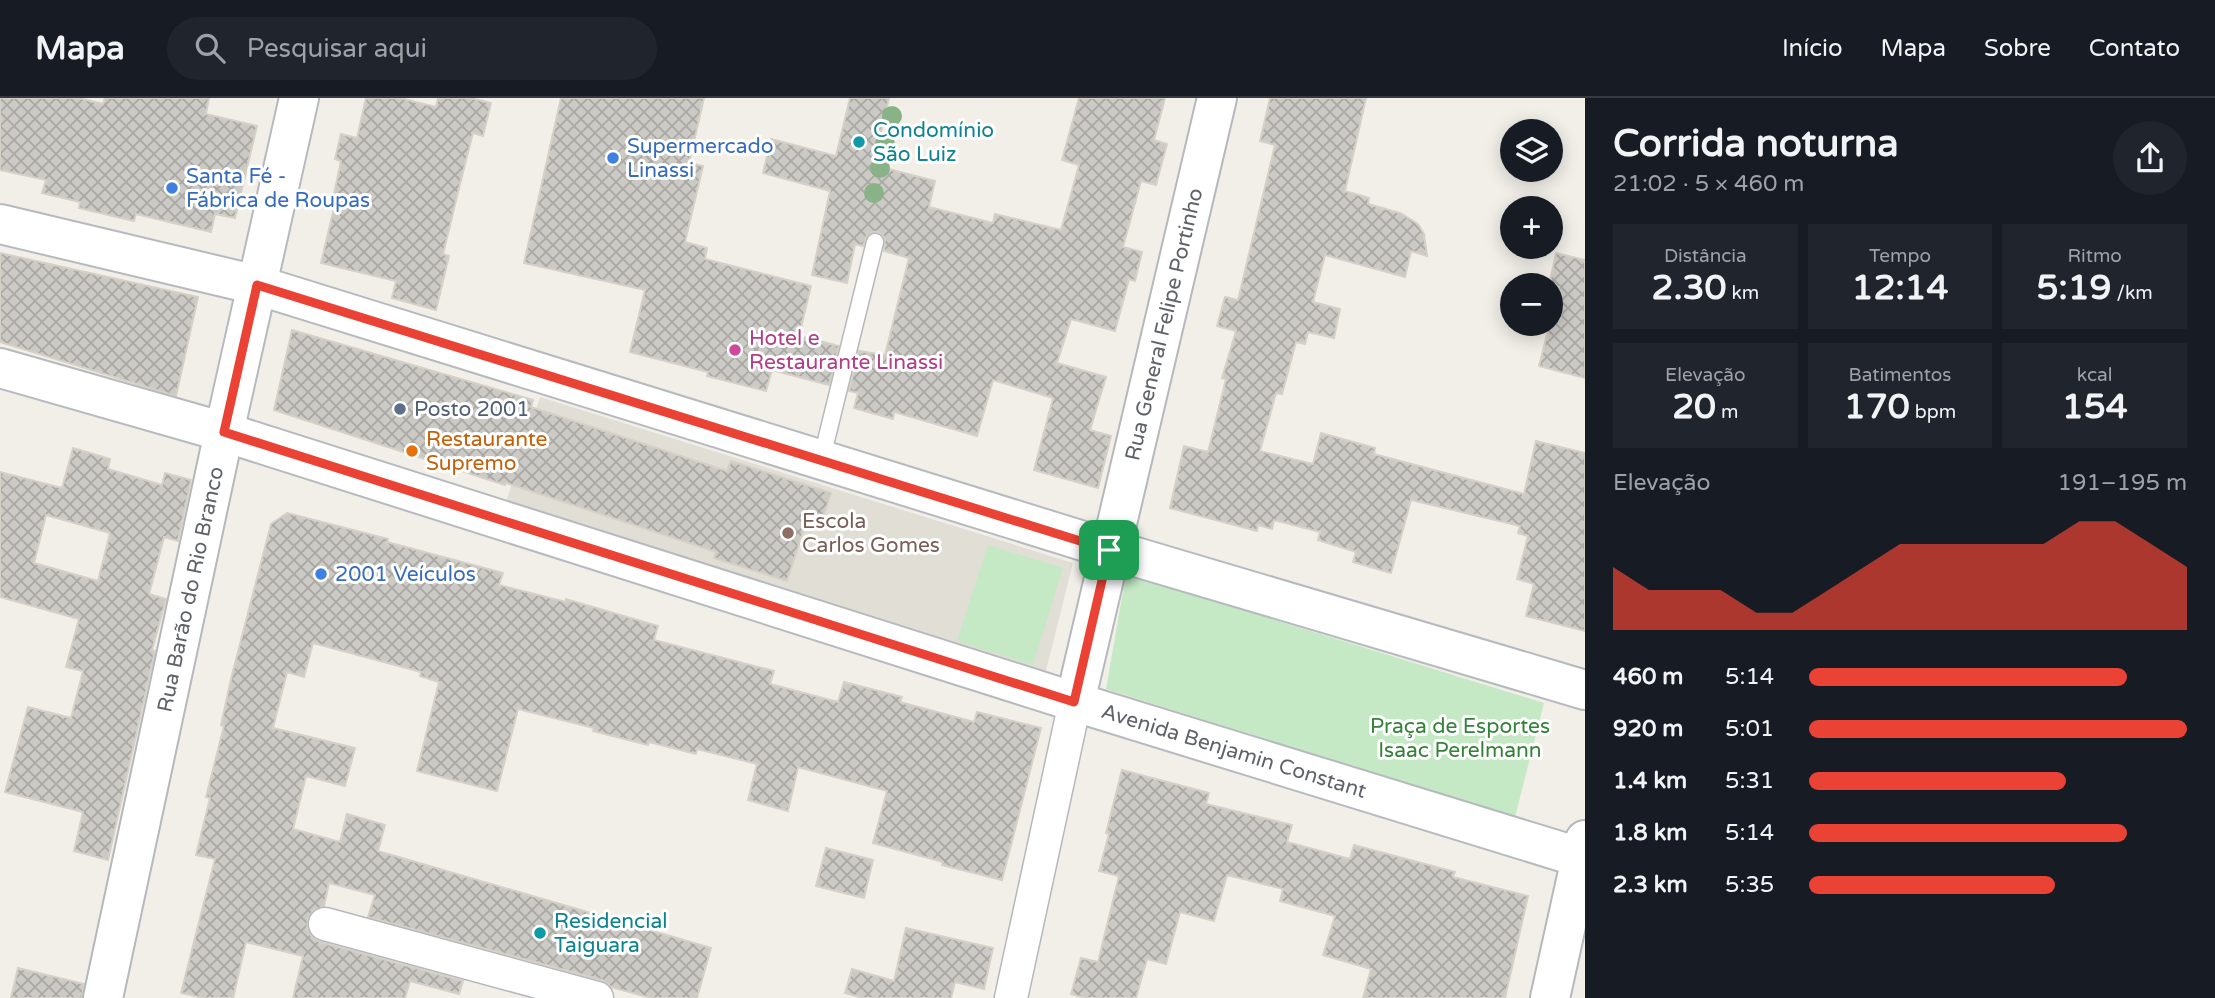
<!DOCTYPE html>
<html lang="pt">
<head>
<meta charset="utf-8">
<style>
	body { margin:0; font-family:"Varela Round",sans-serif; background:#20242c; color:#f1f3f6; height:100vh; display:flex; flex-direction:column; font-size:26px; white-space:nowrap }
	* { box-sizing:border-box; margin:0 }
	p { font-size:23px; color:#9ea1a6 }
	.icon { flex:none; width:38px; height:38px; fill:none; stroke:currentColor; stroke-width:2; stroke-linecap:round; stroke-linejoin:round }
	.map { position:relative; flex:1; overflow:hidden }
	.details { display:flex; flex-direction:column; background:#171b24; width:630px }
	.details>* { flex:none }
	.tools { position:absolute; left:1500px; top:21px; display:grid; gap:14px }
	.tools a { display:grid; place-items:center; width:63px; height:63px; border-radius:50%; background:#171b24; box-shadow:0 4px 18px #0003; font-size:35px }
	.pin { position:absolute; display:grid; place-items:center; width:60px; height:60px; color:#fff; margin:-30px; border-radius:14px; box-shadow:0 4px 10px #0006 }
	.round { display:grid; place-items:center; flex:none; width:74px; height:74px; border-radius:37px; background:#20242c }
	.head { display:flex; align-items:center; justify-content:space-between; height:119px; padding:0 28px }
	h1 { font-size:38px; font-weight:800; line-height:52px }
	.metrics { display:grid; grid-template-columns:repeat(3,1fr); gap:10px; height:119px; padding:7px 28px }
	.metrics div { display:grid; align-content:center; border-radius:0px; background:#20242c; text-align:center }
	.metrics b { font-size:35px; font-weight:800 }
	.metrics small { font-size:19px; font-weight:400 }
	.metrics p { font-size:19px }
	.chart { height:196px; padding:14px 28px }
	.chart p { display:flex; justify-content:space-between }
	.chart svg { width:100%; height:126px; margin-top:7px; fill:#ea4335; opacity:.7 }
	ul { padding:0 28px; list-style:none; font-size:23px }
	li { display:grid; grid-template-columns:112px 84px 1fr; align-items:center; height:52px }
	li i { height:18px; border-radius:9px; background:#ea4335 }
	header { display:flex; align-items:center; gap:42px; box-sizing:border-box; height:98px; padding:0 35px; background:#171b24; border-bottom:2px solid #363941 }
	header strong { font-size:33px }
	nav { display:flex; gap:38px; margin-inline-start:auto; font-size:24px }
	.search { width:490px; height:63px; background:#20242c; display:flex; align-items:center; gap:18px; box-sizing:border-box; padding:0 24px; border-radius:38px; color:#9ea1a6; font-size:26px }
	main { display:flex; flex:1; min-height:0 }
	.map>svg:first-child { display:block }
</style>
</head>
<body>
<header>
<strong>Mapa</strong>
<div class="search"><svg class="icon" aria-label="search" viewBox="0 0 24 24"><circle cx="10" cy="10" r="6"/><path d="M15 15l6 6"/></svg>Pesquisar aqui</div>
<nav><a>Início</a><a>Mapa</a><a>Sobre</a><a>Contato</a></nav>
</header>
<main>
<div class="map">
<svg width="1585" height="900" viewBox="0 0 1585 900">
	<defs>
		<pattern id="building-cross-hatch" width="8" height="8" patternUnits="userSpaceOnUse" patternTransform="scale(1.75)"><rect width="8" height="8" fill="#cccac5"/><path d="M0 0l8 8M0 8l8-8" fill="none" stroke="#a9a8a4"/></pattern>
	</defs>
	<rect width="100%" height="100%" fill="#f1efe8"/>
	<polygon fill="#e1ded6" points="540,299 1073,465 1045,577 506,404"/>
	<g fill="#c5e8c5">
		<polygon points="988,447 1063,470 1033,567 957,543"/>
		<polygon points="1126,476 1544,605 1515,719 1106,591"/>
	</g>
	<g fill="url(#building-cross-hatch)" stroke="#d6d1c6" stroke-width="2" fill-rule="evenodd">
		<polygon points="0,0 79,0 103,6 105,0 209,0 206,16 257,28 235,120 215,116 211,134 136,116 134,123 79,110 80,104 42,95 46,82 0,72"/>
		<polygon points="366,0 400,0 436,9 438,0 470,0 491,5 483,38 473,35 460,86 443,156 449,158 436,212 392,200 396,183 321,165 334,110 331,110 341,63 335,61 341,36 357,40"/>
		<polygon points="561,0 704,0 689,65 703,68 685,144 707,150 705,161 811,188 799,238 839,248 829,287 772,272 766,293 707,278 708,274 630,254 645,192 524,165"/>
		<polygon points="850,0 889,0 873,67 935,83 929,109 993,125 995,116 1061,132 1079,67 1062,62 1079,0 1165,0 1154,42 1167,46 1156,87 1141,83 1123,149 1142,154 1135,183 1129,181 1115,233 1071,221 1057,265 1106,279 1090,332 1111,338 1098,390 1034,372 1053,300 993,282 977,338 894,314 893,321 854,310 858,295 849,293 859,253 885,257 909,160 884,153 885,140 878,134 873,134 867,137 863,148 855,146 847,185 812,177 830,93 763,75 771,41 836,58"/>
		<polygon points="1270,0 1366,0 1345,93 1369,100 1368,106 1400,115 1418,126 1424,136 1427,158 1411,153 1405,179 1325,157 1313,204 1340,211 1334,240 1308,234 1305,246 1296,244 1282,296 1276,295 1260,353 1313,366 1321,335 1375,350 1374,356 1524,396 1536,343 1585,355 1585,533 1526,518 1534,486 1517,481 1528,438 1518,435 1520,428 1411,402 1391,475 1353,464 1356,454 1318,442 1320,434 1274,422 1272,431 1258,427 1257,433 1170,410 1184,348 1208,354 1226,281 1222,280 1236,233 1217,228 1225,199 1238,202 1275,47 1260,43"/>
		<polygon points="0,155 198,199 176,298 0,244"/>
		<polygon points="1556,155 1585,162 1585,280 1539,268 1559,189 1549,187"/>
		<polygon points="292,232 533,302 531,309 727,373 731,363 831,395 821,427 807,422 787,483 714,460 716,454 506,385 505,387 274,312"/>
		<path d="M73 350 110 361 108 371 162 387 165 375 191 382 178 443 164 439 149 496 166 501 152 552 155 553 108 762 74 753 83 714 5 694 28 609 71 620 83 573 66 569 79 521 0 499V374L62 390ZM46 417 110 435 98 483 34 465Z"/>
		<polygon points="287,415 388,441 387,444 503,475 499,487 566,504 566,501 658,528 654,542 774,573 770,586 838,604 844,584 902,599 900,604 974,624 977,614 1041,630 1002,782 942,767 943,764 873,745 887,693 798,669 788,713 748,702 757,666 697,651 696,656 649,644 648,647 593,633 594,630 518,611 497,693 417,673 439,584 420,578 421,574 313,545 304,579 287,574 273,630 355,650 345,688 306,678 293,731 340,744 347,716 385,727 378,753 711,850 697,900 651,900 611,889 602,882 368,819 375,797 329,785 324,808 313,813 308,821 307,830 312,839 320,844 463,883 459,896 410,883 405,900 293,900 303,858 246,844 233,900 203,900 181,895 215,761 196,757 210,700 206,699 224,628 221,627 231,581 271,426"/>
		<polygon points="1122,672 1209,695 1206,706 1292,727 1287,744 1350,761 1354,747 1455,774 1453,779 1528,798 1505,900 1363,900 1371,871 1323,857 1335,818 1280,803 1283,791 1227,777 1214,823 1180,814 1166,866 1147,861 1136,900 1085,900 1071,896 1081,860 1098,864 1119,778 1099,773 1109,736 1106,735"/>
		<polygon points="826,750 873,762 864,800 816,788"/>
		<polygon points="906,830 993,850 984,891 955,884 951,900 863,900 845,895 852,871 894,883"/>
		<polygon points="18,870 84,886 82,900 11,900"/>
	</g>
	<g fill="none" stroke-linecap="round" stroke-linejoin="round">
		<defs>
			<polyline id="service" points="821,363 875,144"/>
			<g id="minor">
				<polyline points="325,826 597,900"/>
				<polyline points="1011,900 1075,604"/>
			</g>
			<g id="tertiary">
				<path id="s1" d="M1075 604 1217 0"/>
				<path id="s2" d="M103 900 224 334"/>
				<polyline points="1550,900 1585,742"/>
			</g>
			<g id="secondary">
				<polyline points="0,126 257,187 1109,451 1585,592"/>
				<path id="s3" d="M0 270 224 334 1075 604 1585 761"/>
				<polyline points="224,334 299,0"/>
			</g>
		</defs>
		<use href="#service" stroke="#b5b8bc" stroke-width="19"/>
		<use href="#minor" stroke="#b5b8bc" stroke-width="35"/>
		<use href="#tertiary" stroke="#b5b8bc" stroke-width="42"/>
		<use href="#secondary" stroke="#b6babf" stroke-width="42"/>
		<use href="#service" stroke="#fff" stroke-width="16"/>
		<use href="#minor" stroke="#fff" stroke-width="32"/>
		<use href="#tertiary" stroke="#fff" stroke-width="38"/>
		<use href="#secondary" stroke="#fff" stroke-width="38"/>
	</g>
	<g fill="#89b387">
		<circle cx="892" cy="18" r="10"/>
		<circle cx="885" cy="46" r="10"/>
		<circle cx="880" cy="70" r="10"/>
		<circle cx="874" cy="95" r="10"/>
	</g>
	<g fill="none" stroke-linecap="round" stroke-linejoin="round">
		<defs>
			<polygon id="route" points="257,187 1109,452 1074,604 224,334"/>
		</defs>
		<use href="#route" stroke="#fff" stroke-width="14"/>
		<use href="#route" stroke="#ea4335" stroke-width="9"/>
	</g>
	<g fill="#0f9aa8" stroke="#fff" stroke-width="2.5">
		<circle cx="859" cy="44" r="7"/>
		<circle cx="540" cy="835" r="7"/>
	</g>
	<g fill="#3f7fe0" stroke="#fff" stroke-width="2.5">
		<circle cx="613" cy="60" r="7"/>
		<circle cx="172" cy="90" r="7"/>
		<circle cx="321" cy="476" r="7"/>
	</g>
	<circle fill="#d1479c" stroke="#fff" stroke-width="2.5" cx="735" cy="252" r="7"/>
	<circle fill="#5c6f8a" stroke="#fff" stroke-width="2.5" cx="400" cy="311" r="7"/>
	<circle fill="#e8710a" stroke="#fff" stroke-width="2.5" cx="412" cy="353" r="7"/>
	<circle fill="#8d6e63" stroke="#fff" stroke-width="2.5" cx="788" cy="435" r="7"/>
	<g text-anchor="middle" stroke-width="6" stroke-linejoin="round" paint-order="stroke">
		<g font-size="21" fill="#0d838f" stroke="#fff" text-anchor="start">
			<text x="873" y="39">Condomínio<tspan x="873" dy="24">São Luiz</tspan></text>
			<text x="554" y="830">Residencial<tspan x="554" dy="24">Taiguara</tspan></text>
		</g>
		<g font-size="21" fill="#366cbe" stroke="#fff" text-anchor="start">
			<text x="627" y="55">Supermercado<tspan x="627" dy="24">Linassi</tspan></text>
			<text x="186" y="85">Santa Fé -<tspan x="186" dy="24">Fábrica de Roupas</tspan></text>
			<text x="335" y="483">2001 Veículos</text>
		</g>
		<g font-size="21" fill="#5f6368" stroke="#fff">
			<text dy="7" stroke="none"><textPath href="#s1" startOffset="388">Rua General Felipe Portinho</textPath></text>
			<text dy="7" stroke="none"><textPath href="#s2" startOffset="418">Rua Barão do Rio Branco</textPath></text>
			<text dy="7" stroke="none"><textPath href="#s3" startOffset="1292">Avenida Benjamin Constant</textPath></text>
		</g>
		<g font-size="21" fill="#b23c85" stroke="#fff" text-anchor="start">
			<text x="749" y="247">Hotel e<tspan x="749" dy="24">Restaurante Linassi</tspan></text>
		</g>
		<g font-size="21" fill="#4e5e75" stroke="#fff" text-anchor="start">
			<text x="414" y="318">Posto 2001</text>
		</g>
		<g font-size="21" fill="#c56008" stroke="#fff" text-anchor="start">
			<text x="426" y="348">Restaurante<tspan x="426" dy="24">Supremo</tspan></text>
		</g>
		<g font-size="21" fill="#785e54" stroke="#fff" text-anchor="start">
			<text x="802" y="430">Escola<tspan x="802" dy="24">Carlos Gomes</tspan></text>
		</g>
		<g font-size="21" fill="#348238" stroke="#fff">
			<text x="1460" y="635">Praça de Esportes<tspan x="1460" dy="24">Isaac Perelmann</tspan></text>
		</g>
	</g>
</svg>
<div class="tools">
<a><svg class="icon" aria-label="layers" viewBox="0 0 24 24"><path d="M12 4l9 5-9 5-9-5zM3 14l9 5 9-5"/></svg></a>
<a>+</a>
<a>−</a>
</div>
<div class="pin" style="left:1109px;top:452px;background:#1e9e55"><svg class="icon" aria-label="arrive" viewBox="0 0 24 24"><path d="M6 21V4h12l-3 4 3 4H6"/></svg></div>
</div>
<section class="details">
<div class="head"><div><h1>Corrida noturna</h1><p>21:02 · 5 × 460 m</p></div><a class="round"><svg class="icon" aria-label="share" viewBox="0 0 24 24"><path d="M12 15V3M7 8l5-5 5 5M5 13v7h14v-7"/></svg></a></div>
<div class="metrics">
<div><p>Distância</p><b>2.30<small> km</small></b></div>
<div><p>Tempo</p><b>12:14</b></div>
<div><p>Ritmo</p><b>5:19<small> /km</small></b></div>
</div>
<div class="metrics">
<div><p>Elevação</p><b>20<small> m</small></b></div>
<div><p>Batimentos</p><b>170<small> bpm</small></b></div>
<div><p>kcal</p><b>154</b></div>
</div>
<div class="chart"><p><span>Elevação</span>191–195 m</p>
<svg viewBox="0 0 160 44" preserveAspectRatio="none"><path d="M0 44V22L10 30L20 30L30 30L40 38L50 38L60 30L70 22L80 14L90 14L100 14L110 14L120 14L130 6L140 6L150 14L160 22V44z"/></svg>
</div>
<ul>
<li><b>460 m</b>5:14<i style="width:84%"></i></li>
<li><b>920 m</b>5:01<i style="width:100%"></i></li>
<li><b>1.4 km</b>5:31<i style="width:68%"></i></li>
<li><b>1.8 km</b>5:14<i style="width:84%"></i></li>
<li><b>2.3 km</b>5:35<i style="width:65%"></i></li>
</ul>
</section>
</main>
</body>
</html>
